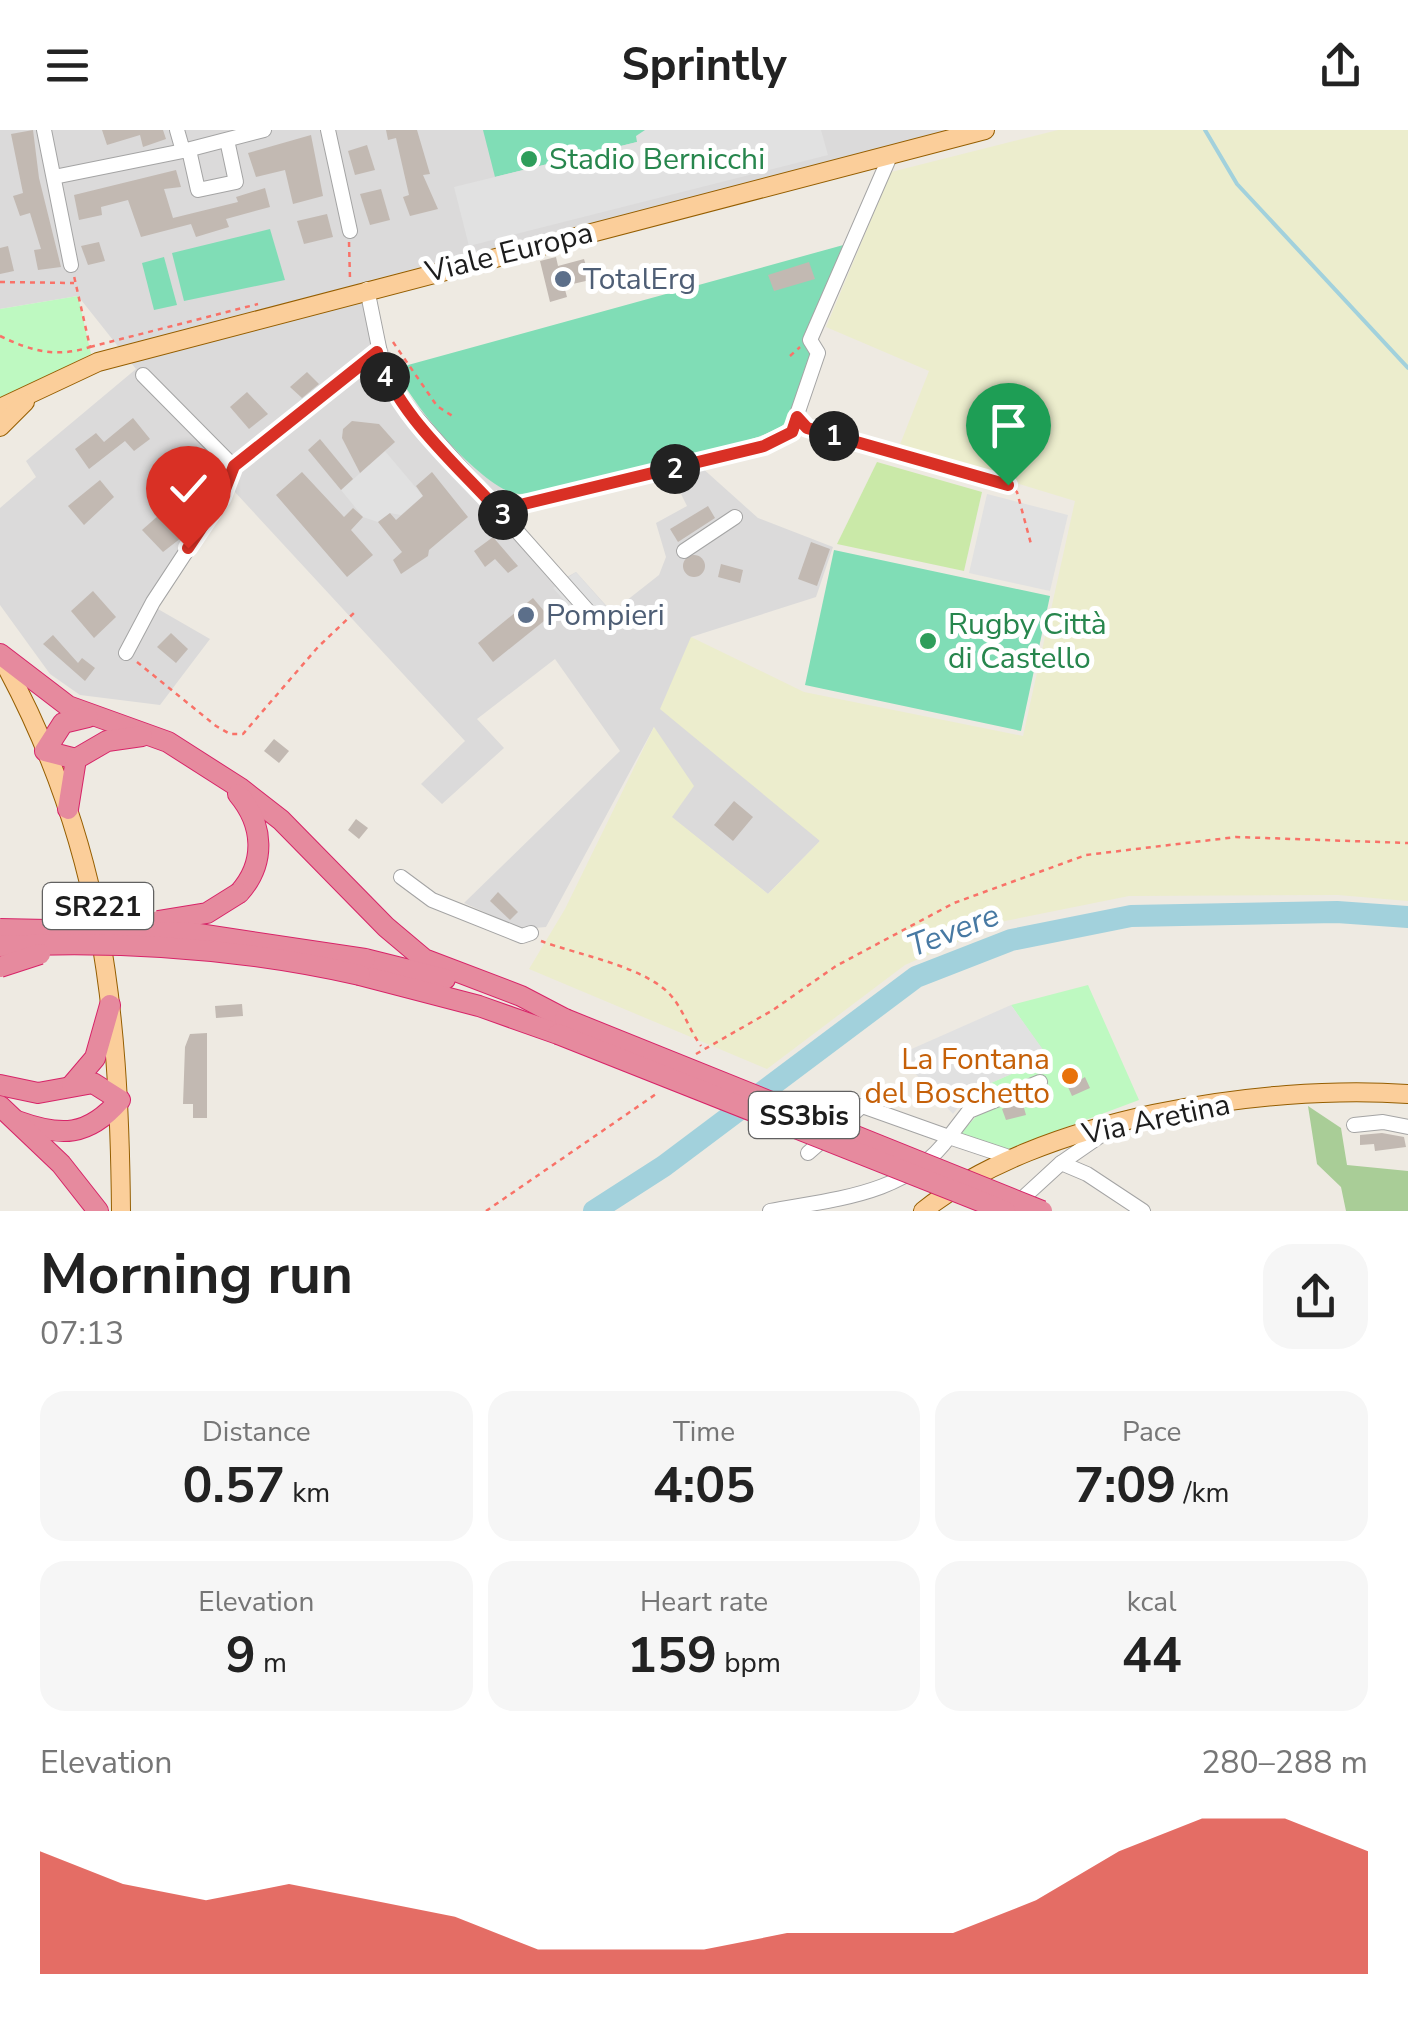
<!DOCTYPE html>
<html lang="en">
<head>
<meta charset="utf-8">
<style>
	body { margin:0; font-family:"Nunito Sans",sans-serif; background:#f6f6f6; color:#222; height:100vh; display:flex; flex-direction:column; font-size:38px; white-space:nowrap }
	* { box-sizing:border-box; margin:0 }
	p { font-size:32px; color:#767676 }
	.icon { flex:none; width:55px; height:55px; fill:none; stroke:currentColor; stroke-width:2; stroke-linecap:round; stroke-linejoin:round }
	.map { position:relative; height:1081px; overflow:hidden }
	.drawer { display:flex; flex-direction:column; background:#fff; flex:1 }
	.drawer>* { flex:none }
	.pin { position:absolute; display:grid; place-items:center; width:85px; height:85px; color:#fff; margin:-102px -42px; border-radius:50% 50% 50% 0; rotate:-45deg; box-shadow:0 0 10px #0007 }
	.pin .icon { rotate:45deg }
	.km { position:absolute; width:50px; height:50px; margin:-25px; border-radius:50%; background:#222; color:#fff; font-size:28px; line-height:50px; text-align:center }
	.round { display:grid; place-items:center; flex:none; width:105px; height:105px; border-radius:30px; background:#f6f6f6 }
	.headline { display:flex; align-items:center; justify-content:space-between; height:170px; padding:0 40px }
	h1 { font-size:55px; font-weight:700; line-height:75px }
	.metrics { display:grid; grid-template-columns:repeat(3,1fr); gap:15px; height:170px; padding:10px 40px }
	.metrics div { display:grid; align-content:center; border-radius:25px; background:#f6f6f6; text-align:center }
	.metrics b { font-size:50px; font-weight:700 }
	.metrics small { font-size:28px; font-weight:400 }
	.metrics p { font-size:28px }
	.chart { height:280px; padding:20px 40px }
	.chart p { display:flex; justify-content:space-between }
	.chart svg { width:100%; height:180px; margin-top:10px; fill:#d93025; opacity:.7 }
	header { display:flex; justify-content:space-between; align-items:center; height:130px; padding:0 40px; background:#fff; font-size:45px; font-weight:700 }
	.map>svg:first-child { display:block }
</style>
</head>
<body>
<header><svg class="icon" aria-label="menu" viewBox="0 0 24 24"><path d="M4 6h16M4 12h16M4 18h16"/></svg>Sprintly<svg class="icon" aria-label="share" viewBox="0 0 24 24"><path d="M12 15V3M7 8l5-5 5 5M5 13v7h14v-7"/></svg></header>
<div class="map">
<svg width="1408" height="1081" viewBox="0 0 1408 1081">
	<rect width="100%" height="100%" fill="#eeeae2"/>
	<polygon fill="#dbdada" points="0,0 953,0 359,153 408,264 481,343 503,357 517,391 567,447 576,442 612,482 659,445 666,427 656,393 687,376 671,344 700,336 758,388 833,417 816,467 691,507 820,711 768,764 671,687 654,597 546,797 522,799 464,773 620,621 555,529 477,589 504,618 442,674 421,654 465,611 234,361 151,475 210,509 160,575 80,565 50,544 0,475 0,378 36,347 26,331 136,239 78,166 0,179"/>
	<polygon fill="#ecedcd" points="1058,0 1408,0 1408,771 1338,765 1129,766 1005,791 905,835 767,939 529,839 565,779 654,597 694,656 672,687 768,764 820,711 660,579 691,507 804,562 1023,606 1075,371 899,317 929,241 826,197 891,42"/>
	<polygon fill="#cae9a8" points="877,332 982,362 964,441 837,414"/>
	<polygon fill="#a9cd97" points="1308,976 1341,998 1347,1035 1408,1041 1408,1081 1346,1081 1341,1057 1317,1034"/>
	<g fill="#bef9c1">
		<polygon points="78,166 91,224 0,270 0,179"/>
		<polygon points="1088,855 1139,970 1008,1019 957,1007 983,979 970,962 1048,928 1011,875"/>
	</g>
	<g fill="#80ddb6">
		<polygon points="483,0 645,0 645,4 637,12 495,47"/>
		<polygon points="270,99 285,150 184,171 172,123"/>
		<path d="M847 114C836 149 803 273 784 294 767 313 535 372 512 363 474 348 415 278 397 242L408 235Z"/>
		<polygon points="164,127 177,175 154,180 142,133"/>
		<polygon points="834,420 1050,466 1021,601 805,555"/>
	</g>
	<g fill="#e1e1e1">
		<polygon points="645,0 821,0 828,25 469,116 454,57 637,12 636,6"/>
		<polygon points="385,321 423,366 401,385 390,383 378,392 363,387 341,360"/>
		<polygon points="987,364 1068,385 1050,461 969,443"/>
		<polygon points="576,442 612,483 590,500 553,458"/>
		<polygon points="1011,875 1049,928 970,962 953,984 898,925"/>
	</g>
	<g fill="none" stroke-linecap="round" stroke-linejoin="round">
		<polyline stroke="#a2d1dc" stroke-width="4" points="1205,0 1237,54 1408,238"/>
		<polyline stroke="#a2d1dc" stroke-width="22" points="594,1081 664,1036 916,847 1011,810 1131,786 1337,782 1408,787"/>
	</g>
	<g fill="#c2b9b2">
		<polygon points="33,0 39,48 61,137 38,140 34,120 41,119 30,83 20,86 13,66 23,63 11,4"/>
		<polygon points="102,0 163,0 166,9 143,17 140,5 107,15"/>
		<polygon points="386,0 417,0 430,44 423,45 438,79 410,86 403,67 409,65 396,8 388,10"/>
		<polygon points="311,5 323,66 293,74 285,40 256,47 248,23"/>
		<polygon points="367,15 375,40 355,45 348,21"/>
		<polygon points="176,40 181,57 164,59 173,88 238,72 236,67 265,58 270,77 226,89 229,97 196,107 191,94 141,107 128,70 101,77 102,85 79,90 74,65"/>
		<polygon points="381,59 390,90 370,95 360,64"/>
		<polygon points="327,84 333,107 304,114 297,91"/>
		<polygon points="99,112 105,131 88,135 81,116"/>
		<polygon points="8,116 14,141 0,144 0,118"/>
		<polygon points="556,127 558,136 584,129 590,150 564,156 567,167 550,172 540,131"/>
		<polygon points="809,132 815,149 774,161 768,145"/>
		<polygon points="307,242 319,254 302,268 290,257"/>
		<polygon points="247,262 268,284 249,299 230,277"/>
		<polygon points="133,288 150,309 134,321 125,311 89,339 75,319 96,303 104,312"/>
		<polygon points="352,291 379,294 395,312 360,343 342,308 343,299"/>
		<polygon points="320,309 353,349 341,360 308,320"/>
		<polygon points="302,342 344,387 353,378 363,387 351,400 373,425 347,447 276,365"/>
		<polygon points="432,342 468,387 429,420 428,426 401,444 393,430 402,422 378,392 390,383 396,390 423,366 416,356"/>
		<polygon points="100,350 114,367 84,395 68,376"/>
		<polygon points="164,354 170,363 158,374 149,365"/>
		<polygon points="708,376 715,388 678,412 670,399"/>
		<polygon points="159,385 181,408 163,422 142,400"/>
		<polygon points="493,407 518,436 508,443 495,429 485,437 474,421"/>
		<polygon points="811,412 830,419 817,456 798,449"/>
		<circle cx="694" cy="436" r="11"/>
		<polygon points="721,434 743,440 740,453 718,447"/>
		<polygon points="93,461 116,487 94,508 71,481"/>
		<polygon points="533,468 549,487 493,532 478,513"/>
		<polygon points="171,503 188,519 176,533 157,517"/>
		<polygon points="53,505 78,533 82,528 95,538 85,551 43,514"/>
		<polygon points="274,609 289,621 279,633 264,621"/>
		<polygon points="734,671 753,687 733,711 714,695"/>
		<polygon points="356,689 368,698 359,709 348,700"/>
		<polygon points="498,762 518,782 510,790 490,771"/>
		<polygon points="242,874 243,886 216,888 215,876"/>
		<polygon points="207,903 207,988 193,988 193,974 183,974 185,917 190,904"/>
		<polygon points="1085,947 1090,958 1072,966 1068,957"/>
		<polygon points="1022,971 1026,985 1006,990 1002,979"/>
		<polygon points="1382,1003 1404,1007 1406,1017 1375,1021 1374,1014 1360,1015 1360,1005"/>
	</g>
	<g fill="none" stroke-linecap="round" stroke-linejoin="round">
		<defs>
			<g id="minor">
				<polyline points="44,0 71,135"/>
				<polyline points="177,0 183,21 264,0"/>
				<polyline points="328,0 350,101"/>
				<polyline points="189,20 198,60 236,52 227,10"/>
				<polyline points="54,47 183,21"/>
				<polyline points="367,159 385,247 406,276 595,489"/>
				<polyline points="143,245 234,337"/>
				<polyline points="504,387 524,374 764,316 791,302 818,223 810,210 891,24"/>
				<polyline points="684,421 735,387"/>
				<polyline points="126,523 153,472 222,367 234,337 377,221"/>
				<polyline points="401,747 432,770 522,806 531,803"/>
				<polyline points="1354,995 1383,992 1408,997"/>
				<polyline points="1009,1027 949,1007 969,981 1040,952"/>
				<polyline points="1061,1033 1087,1044 1143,1081"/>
				<polyline points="1013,1077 1061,1033 1113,997"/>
				<path d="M770 1081C833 1069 908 1065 949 1007L862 976 808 1023"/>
			</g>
			<g id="major">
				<polyline points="0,278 98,232 985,0"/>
				<polyline points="0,297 25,272"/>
				<path d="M1 527C102 710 119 875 121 1081"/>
				<path d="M923 1081C1039 988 1262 954 1408 964"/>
			</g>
			<g id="highway">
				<polyline points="0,524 68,576 168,612 240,658 281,690 386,797 424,829 521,866 565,889"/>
				<polyline points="76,629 45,621 63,593 88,587"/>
				<path d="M238 664C264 695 266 733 239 763"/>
				<polyline points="68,679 76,629 107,611 142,606"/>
				<polyline points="365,829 445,849"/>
				<polyline points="360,845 479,876 558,904"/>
				<path d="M0 955 38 963 93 953 120 970C88 1007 61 1007 17 991"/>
				<polyline points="72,955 95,928 110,875"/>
				<polyline points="0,976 61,1034 98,1081"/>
			</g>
		</defs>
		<use href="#minor" stroke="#a4a4a4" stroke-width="16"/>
		<use href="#major" stroke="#955e01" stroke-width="20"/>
		<use href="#highway" stroke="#d72468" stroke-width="22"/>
		<g stroke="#f97268" stroke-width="2.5" stroke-dasharray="5 5" stroke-linecap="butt">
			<polyline points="349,112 350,149"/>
			<polyline points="0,152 74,153"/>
			<path d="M0 206C31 221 57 228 90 217L74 146"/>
			<polyline points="393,212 437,276 454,287"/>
			<polyline points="90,217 258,174"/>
			<polyline points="790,226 800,217"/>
			<polyline points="805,296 1008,355 1017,362 1031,414"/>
			<polyline points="137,532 216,596 230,604 243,604 318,517 356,481"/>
			<path d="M541 811C578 825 649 837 673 868 684 882 690 901 701 916"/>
			<polyline points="696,924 773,880 836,836 954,773 1086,725 1236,707 1408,713"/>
			<polyline points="486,1081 659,962"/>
		</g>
		<use href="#minor" stroke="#fff" stroke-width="14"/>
		<use href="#major" stroke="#fbce9a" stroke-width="18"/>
		<use href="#highway" stroke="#e68a9e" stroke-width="20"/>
		<defs>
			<g id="highway-bridge">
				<polyline points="158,791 207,783 239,763"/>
				<polyline points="0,799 192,803 365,829"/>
				<path d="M0 816C122 810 241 818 360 845"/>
				<polyline points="0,837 40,824"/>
				<polyline points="565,889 1042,1081"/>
				<polyline points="558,904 1005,1081"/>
			</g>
		</defs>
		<use href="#highway-bridge" stroke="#d72468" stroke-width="22" stroke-linecap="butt"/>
		<use href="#highway-bridge" stroke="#e68a9e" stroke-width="20"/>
	</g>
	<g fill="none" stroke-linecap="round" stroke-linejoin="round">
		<defs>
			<path id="route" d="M188 418 222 367 234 336 377 222C397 286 460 337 504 387L524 374 764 316 792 302 797 287 807 298 1008 355"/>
		</defs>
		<use href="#route" stroke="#fff" stroke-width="20"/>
		<use href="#route" stroke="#d93025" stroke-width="12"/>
	</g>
	<g fill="#2e9e5b" stroke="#fff" stroke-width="4">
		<circle cx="529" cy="29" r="10"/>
		<circle cx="928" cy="511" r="10"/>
	</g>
	<g fill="#5c6f8a" stroke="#fff" stroke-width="4">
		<circle cx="563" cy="149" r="10"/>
		<circle cx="526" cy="485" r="10"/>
	</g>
	<circle fill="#e8710a" stroke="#fff" stroke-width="4" cx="1070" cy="946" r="10"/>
	<g text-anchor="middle" stroke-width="10" stroke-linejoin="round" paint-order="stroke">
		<g fill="#fff" stroke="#616161" stroke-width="2.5">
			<rect x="43" y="753" width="110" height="46" rx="8"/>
			<rect x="749" y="962" width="110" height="46" rx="8"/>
		</g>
		<g font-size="28" font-weight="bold" fill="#1d1d1d">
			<text x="98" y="786">SR221</text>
			<text x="804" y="995">SS3bis</text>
		</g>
		<g font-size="30" fill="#27864d" stroke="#fff" text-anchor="start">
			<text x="549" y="39">Stadio Bernicchi</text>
			<text x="948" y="504">Rugby Città<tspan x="948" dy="34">di Castello</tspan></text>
		</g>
		<g font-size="30" fill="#1d1d1d" stroke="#fff">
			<text transform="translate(509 122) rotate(-14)" y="10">Viale Europa</text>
			<text transform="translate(1156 989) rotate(-12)" y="10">Via Aretina</text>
		</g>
		<g font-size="30" fill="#4e5e75" stroke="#fff" text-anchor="start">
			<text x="583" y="159">TotalErg</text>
			<text x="546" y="495">Pompieri</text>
		</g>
		<g font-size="30" fill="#c56008" stroke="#fff" text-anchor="end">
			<text x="1050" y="939">La Fontana<tspan x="1050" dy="34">del Boschetto</tspan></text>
		</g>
		<g font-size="32" font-style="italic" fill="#4779a3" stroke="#fff">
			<text transform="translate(953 800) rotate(-21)" y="11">Tevere</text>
		</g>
	</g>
</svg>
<div class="pin" style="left:1008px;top:355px;background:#1e9e55"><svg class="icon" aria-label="arrive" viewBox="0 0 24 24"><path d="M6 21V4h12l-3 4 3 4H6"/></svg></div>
<div class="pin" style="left:188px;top:418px;background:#d93025"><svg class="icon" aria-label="check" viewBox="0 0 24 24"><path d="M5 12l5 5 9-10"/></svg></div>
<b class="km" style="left:834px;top:306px">1</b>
<b class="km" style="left:675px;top:339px">2</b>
<b class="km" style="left:503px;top:385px">3</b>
<b class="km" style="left:385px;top:247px">4</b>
</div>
<section class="drawer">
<div class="headline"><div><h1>Morning run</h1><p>07:13</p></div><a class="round"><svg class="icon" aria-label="share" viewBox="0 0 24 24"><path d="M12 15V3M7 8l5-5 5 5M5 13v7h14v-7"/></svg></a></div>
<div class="metrics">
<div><p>Distance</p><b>0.57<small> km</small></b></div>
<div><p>Time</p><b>4:05</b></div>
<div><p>Pace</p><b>7:09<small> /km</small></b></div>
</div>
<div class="metrics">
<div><p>Elevation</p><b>9<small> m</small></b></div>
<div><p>Heart rate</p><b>159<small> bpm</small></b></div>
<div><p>kcal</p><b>44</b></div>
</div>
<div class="chart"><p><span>Elevation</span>280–288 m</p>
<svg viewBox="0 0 160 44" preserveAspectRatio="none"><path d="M0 44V14L10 22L20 26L30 22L40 26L50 30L60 38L70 38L80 38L90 34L100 34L110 34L120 26L130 14L140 6L150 6L160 14V44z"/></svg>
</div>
</section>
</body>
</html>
